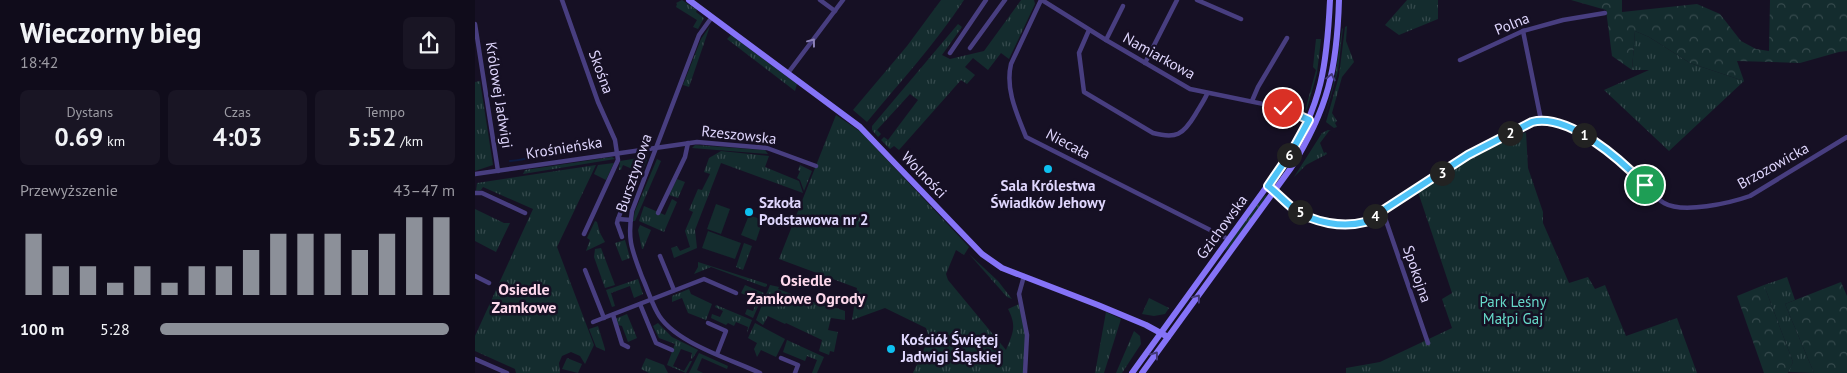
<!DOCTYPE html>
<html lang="pl">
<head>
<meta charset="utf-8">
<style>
	body { margin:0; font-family:"PT Sans",sans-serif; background:#191524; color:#f1f3f6; height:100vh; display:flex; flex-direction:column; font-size:19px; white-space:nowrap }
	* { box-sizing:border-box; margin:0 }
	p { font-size:16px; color:#9c9ba3 }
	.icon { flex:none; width:28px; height:28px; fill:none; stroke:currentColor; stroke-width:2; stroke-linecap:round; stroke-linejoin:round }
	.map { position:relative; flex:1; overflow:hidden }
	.sheet { display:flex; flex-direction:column; background:#100c1b; width:475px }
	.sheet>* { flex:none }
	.pin { position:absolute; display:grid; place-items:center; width:42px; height:42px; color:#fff; margin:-21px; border:2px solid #fff; border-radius:50%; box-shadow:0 1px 5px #0007 }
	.km { position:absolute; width:25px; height:25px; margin:-12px; border-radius:50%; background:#222; color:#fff; font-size:14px; line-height:25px; text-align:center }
	.round { display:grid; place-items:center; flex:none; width:52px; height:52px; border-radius:8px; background:#191524 }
	.overview { display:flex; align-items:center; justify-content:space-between; height:85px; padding:0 20px }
	h1 { font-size:28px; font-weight:800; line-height:38px }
	.stats { display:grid; grid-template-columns:repeat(3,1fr); gap:8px; height:85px; padding:5px 20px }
	.stats div { display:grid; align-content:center; border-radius:8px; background:#191524; text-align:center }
	.stats b { font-size:25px; font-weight:800 }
	.stats small { font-size:14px; font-weight:400 }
	.stats p { font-size:14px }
	.chart { height:140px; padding:10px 20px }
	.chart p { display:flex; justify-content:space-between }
	.chart svg { width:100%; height:90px; margin-top:5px; stroke:#8c9099; stroke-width:6 }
	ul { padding:0 20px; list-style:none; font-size:16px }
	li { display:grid; grid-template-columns:80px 60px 1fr; align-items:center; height:38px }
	li i { height:12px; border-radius:6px; background:#8c9099 }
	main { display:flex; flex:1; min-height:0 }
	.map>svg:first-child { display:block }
</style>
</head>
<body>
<main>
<section class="sheet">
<div class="overview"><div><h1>Wieczorny bieg</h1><p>18:42</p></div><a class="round"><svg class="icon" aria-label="share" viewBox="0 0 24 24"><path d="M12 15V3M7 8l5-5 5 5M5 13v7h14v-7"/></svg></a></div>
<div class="stats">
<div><p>Dystans</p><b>0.69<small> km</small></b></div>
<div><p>Czas</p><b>4:03</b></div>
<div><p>Tempo</p><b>5:52<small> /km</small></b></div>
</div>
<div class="chart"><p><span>Przewyższenie</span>43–47 m</p>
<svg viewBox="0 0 160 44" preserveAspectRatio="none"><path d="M5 44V14M15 44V30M25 44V30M35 44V38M45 44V30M55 44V38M65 44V30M75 44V30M85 44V22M95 44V14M105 44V14M115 44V14M125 44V22M135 44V14M145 44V6M155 44V6"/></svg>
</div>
<ul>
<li><b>100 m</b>5:28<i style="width:98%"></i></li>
</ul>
</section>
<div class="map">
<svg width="1372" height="373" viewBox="0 0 1372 373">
	<defs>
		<pattern id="grass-tufts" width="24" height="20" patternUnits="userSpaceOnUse" patternTransform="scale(1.25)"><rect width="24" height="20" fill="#142c2e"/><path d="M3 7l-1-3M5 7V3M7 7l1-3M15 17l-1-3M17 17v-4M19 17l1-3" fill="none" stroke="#364a4d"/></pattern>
		<pattern id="forest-crowns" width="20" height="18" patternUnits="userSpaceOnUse" patternTransform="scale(1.25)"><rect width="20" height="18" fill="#142c2e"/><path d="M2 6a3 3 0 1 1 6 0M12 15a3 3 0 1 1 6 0" fill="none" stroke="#364a4d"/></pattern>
	</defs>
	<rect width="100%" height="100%" fill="#161024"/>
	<g fill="url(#grass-tufts)">
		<polygon points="207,0 222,10 221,12 229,18 223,29 218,27 222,20 201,7 202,4 201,3"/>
		<path d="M466 0H489C461 43 425 82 392 122L378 110 432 46Z"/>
		<polygon points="546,0 559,0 560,4 534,59 526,53 513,70 498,58 490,67 500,75 492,84 486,80 424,150 419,146 415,149 406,140 409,137 413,140 443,100 435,94 402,130 406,134 403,137 397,130 397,126 483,24 487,27 467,55 475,59 509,51"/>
		<polygon points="932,0 963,0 963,19 924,35 910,25"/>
		<polygon points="235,26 214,87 208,85 226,39"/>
		<polygon points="872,26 871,41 879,62 867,77 857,113 862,121 860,123 862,127 859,128 851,122 864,76 870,27"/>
		<polygon points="868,28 863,71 849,121 860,78 867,29"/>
		<polygon points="1160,31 1174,37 1215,63 1269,81 1194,151 1129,90 1174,70 1157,70"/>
		<polygon points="256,35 322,84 320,91 252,39"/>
		<polygon points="841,39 846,39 842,73 832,109 829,113 825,113 820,109 827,112 830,111 841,70 838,67"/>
		<polygon points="5,81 18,165 0,171 0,82"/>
		<path d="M361 115 386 132 494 247 489 255 481 250 471 274 473 280 531 350C538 333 542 326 533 309L544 304 551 335 548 373H438L454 338 451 328 410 308 377 320 382 288 304 259Z"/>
		<polygon points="853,130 856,131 854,131 845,143 849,153 851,152 852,154 831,165 819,177 847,133"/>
		<polygon points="1051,132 1053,168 1068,212 1068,223 1094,283 1113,277 1120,289 1130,285 1151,336 1202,318 1222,373 871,373 871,368 905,362 977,328 967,299 977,293 943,192 991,160"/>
		<polygon points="220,145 290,150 293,154 217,148"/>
		<polygon points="246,151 294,156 290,167 324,181 328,193 246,163 220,230 222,248 199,258 196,248 202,246 205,251 215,247 210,231 218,212 214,210 223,189 227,190 235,174 229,172 234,158"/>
		<polygon points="137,157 140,159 48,174 50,170"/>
		<polygon points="170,157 172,160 162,184 158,182 162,171 148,165 146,170 144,170 145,161"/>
		<polygon points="182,159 186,161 160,221 158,221 160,211"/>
		<polygon points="139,163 131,180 119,174 123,165"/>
		<polygon points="121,165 82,247 119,345 110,364 105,356 96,352 87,356 84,363 85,373 41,373 40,369 0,351 0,336 58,209 8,187 6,190 1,191 2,183"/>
		<polygon points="325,165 337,171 329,191 325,180 322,178 325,171 323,170"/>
		<polygon points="202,179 210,182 203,198 194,195"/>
		<polygon points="790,195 792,196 757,245 750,251 750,248"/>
		<polygon points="197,199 202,202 189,232 164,221 169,206 190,215"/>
		<polygon points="0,209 29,223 35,223 21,252 0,241"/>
		<polygon points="120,221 122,222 125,233 130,242 111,251 115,240 112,238"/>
		<polygon points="165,225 176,230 168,249 167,249 163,230"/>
		<polygon points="150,240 155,258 147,261 140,243"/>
		<polygon points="269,243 277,246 268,270 261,267"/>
		<polygon points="126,248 140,285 130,288 119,257 120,249"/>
		<polygon points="494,254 523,281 537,299 532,297"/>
		<polygon points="223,262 292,284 292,286 290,287 236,267 219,274 223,267"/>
		<polygon points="1312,277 1320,300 1310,304 1339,373 1313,372 1318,362 1289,285"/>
		<polygon points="163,279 168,294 159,298 155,286 136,293 140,306 137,307 131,290"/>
		<polygon points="270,285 289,293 278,318 270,314 272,309 278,311 282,301 266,293"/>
		<polygon points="295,285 304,287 303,289 355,308 356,306 370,311 370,320 356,318 353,330 363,332 359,352 355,351 354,355 344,351 347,340 311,323 310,324 293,316 288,325 281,320"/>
		<polygon points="214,289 216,294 237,304 231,320 213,313 207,298 197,302 197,296"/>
		<polygon points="674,298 694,308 690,314 679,316 667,314"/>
		<polygon points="241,305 277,320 272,333 273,327 261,322 259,326 253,323 251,325 236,318 237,314 245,317 248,311 240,307"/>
		<polygon points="631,312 646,319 629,373 620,373"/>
		<polygon points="152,314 162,338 153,342 147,326 143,325 140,319"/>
		<polygon points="183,323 197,337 223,350 217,359 216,358 217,353 206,349 198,366 209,371 215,361 217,361 211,373 192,365 200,344 184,338 178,326"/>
		<polygon points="280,323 310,339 301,357 286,350 282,357 279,349 282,343 273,338"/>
		<polygon points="123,326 130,349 130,351 121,347 114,329"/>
		<polygon points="659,331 665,336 666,344 647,373 641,373"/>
		<polygon points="312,340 349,357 342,373 337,373 342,360 332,356 330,361 308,352"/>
		<polygon points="224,353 253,366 252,369 227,358 222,370 228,373 214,373"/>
		<polygon points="92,358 107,364 103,373 87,369"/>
		<polygon points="171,358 189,365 193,373 174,373 166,369"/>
	</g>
	<g fill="url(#forest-crowns)">
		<polygon points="1096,0 1147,0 1147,12 1222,4 1245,14 1266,41 1281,49 1294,51 1295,0 1372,0 1372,51 1364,52 1325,63 1262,61 1269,81 1215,63 1174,37 1160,31 1157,70 1137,56 1131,10"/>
		<polygon points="1366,282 1372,296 1372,373 1339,373 1310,304"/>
		<polygon points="1289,285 1318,362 1313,373 1289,373 1262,296"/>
	</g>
	<g fill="#142c2e">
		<polygon points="241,204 255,209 246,234 232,229"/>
		<polygon points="274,215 288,220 281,241 266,235"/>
		<polygon points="233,231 266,243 260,259 227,248"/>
	</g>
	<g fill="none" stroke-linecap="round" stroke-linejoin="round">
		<path stroke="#0d1a40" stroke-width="2" d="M35 161C50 160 64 156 76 146"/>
		<g stroke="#483e80" stroke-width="4.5">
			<polyline points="87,0 123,102 140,140 143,160 109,234"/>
			<polyline points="345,0 360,11"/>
			<path d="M566 0 536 64C530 89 542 114 551 137L753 239"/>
			<polyline points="567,0 631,40 715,89 808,108 841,123"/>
			<polyline points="722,0 766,19"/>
			<path d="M237 17 224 35 157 211C152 240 157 250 167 277 172 288 176 301 182 312 197 342 255 359 285 373"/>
			<polyline points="0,24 23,171"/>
			<path d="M614 30 604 53 609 92 678 133C701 139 708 135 720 115 724 108 729 101 732 94"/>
			<polyline points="1048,31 1066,120"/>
			<polyline points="631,40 648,6"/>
			<polyline points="495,48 530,0"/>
			<polyline points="475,53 511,0"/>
			<polyline points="985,60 1048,31 1088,20 1130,13"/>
			<polyline points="670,63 702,0"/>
			<polyline points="313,73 368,0"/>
			<polyline points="777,101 783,87 812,38"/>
			<polyline points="0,174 222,142 292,148 341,166"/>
			<path d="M793 185 826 213 861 224H881L890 222 908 212 993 155 1057 122C1087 115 1134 148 1154 168 1163 177 1179 198 1189 203 1208 214 1255 203 1275 196L1372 137"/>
			<polyline points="0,193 7,193 50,213"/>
			<polyline points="148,206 143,219 156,220"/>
			<polyline points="908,212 953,343"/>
			<polyline points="183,213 210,157 213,143"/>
			<polyline points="143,219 142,223 147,237"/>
			<polyline points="185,256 199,290"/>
			<polyline points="110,270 129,318"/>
			<polyline points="0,276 14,283"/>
			<polyline points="549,276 544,294 552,335 550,373"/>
			<polyline points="165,304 181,343 197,350"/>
			<polyline points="138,315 147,344 153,347"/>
			<polyline points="118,322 229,279 261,293"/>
			<polyline points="233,323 251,331 242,354"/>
			<polyline points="306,358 323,365 320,373"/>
			<polyline points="0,359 32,373"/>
		</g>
		<g stroke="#8573f7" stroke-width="6">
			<polyline points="214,0 385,127 507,254 527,268 623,305 671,325 693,337"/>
			<path d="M657 373 811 160C847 106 852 63 855 0"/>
			<path d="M667 373 816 168C853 109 862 69 864 0"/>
		</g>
	</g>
	<defs><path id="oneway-chevron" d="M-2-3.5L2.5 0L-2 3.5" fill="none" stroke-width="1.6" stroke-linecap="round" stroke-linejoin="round" transform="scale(1.25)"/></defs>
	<use stroke="#8c82b8" href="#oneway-chevron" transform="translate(337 42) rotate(-53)"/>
	<g stroke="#423878">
		<use href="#oneway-chevron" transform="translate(856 77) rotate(-77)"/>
		<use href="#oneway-chevron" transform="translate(722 298) rotate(-53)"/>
		<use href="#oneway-chevron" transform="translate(680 355) rotate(-54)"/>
	</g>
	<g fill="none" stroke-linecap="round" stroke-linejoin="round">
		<defs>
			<path id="route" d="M808 108 834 120 817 151 793 186C802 193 810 202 819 209 839 223 868 228 890 222L993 155 1057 122C1094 113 1146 160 1170 185"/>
		</defs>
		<use href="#route" stroke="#fff" stroke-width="10"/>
		<use href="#route" stroke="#4fc3f7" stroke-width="6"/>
	</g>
	<g fill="#0ec0f0" stroke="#161024" stroke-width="2">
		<circle cx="573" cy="169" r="5"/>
		<circle cx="274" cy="212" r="5"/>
		<circle cx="416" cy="349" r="5"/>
	</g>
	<g text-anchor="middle" stroke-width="5" stroke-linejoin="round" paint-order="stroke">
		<g font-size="15" fill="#dfd6fd" stroke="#161024">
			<text transform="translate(1037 24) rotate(-22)" y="5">Polna</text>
			<text transform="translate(684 56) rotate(29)" y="5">Namiarkowa</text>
			<text transform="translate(126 72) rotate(70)" y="5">Skośna</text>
			<text transform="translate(24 95) rotate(81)" y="5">Królowej Jadwigi</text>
			<text transform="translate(264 135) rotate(6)" y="5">Rzeszowska</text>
			<text transform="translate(593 144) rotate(28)" y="5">Niecała</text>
			<text transform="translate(89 148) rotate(-9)" y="5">Krośnieńska</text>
			<text transform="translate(1298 166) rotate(-29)" y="5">Brzozowicka</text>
			<text transform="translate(159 173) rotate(-71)" y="5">Bursztynowa</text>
			<text transform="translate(449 175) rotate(46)" y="5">Wolności</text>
			<text transform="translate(747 227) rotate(-54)" y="5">Gzichowska</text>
			<text transform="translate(942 274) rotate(71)" y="5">Spokojna</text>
		</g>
		<g font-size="15" font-weight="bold" fill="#dfd6fd" stroke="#161024" text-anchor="start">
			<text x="573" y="191" text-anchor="middle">Sala Królestwa<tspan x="573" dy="17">Świadków Jehowy</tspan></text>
			<text x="284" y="208">Szkoła<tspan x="284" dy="17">Podstawowa nr 2</tspan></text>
			<text x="426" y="345">Kościół Świętej<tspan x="426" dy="17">Jadwigi Śląskiej</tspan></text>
		</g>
		<g font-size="15" fill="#66d9c9" stroke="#161024">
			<text x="1038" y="307">Park Leśny<tspan x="1038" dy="17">Małpi Gaj</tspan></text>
		</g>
		<g font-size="16" font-weight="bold" fill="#fdd8eb" stroke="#161024">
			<text x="331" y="286">Osiedle<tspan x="331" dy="18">Zamkowe Ogrody</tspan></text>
			<text x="49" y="295">Osiedle<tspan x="49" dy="18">Zamkowe</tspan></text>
		</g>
	</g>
</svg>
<div class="pin" style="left:1170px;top:185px;background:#1e9e55"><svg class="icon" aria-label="arrive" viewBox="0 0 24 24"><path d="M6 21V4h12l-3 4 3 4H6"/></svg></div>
<div class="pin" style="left:808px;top:108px;background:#d93025"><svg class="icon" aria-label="check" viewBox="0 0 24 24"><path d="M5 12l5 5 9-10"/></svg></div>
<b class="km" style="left:1109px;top:135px">1</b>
<b class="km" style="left:1035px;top:133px">2</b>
<b class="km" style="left:967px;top:173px">3</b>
<b class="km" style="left:900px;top:216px">4</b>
<b class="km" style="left:825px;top:212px">5</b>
<b class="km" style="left:814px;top:155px">6</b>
</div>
</main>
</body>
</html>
